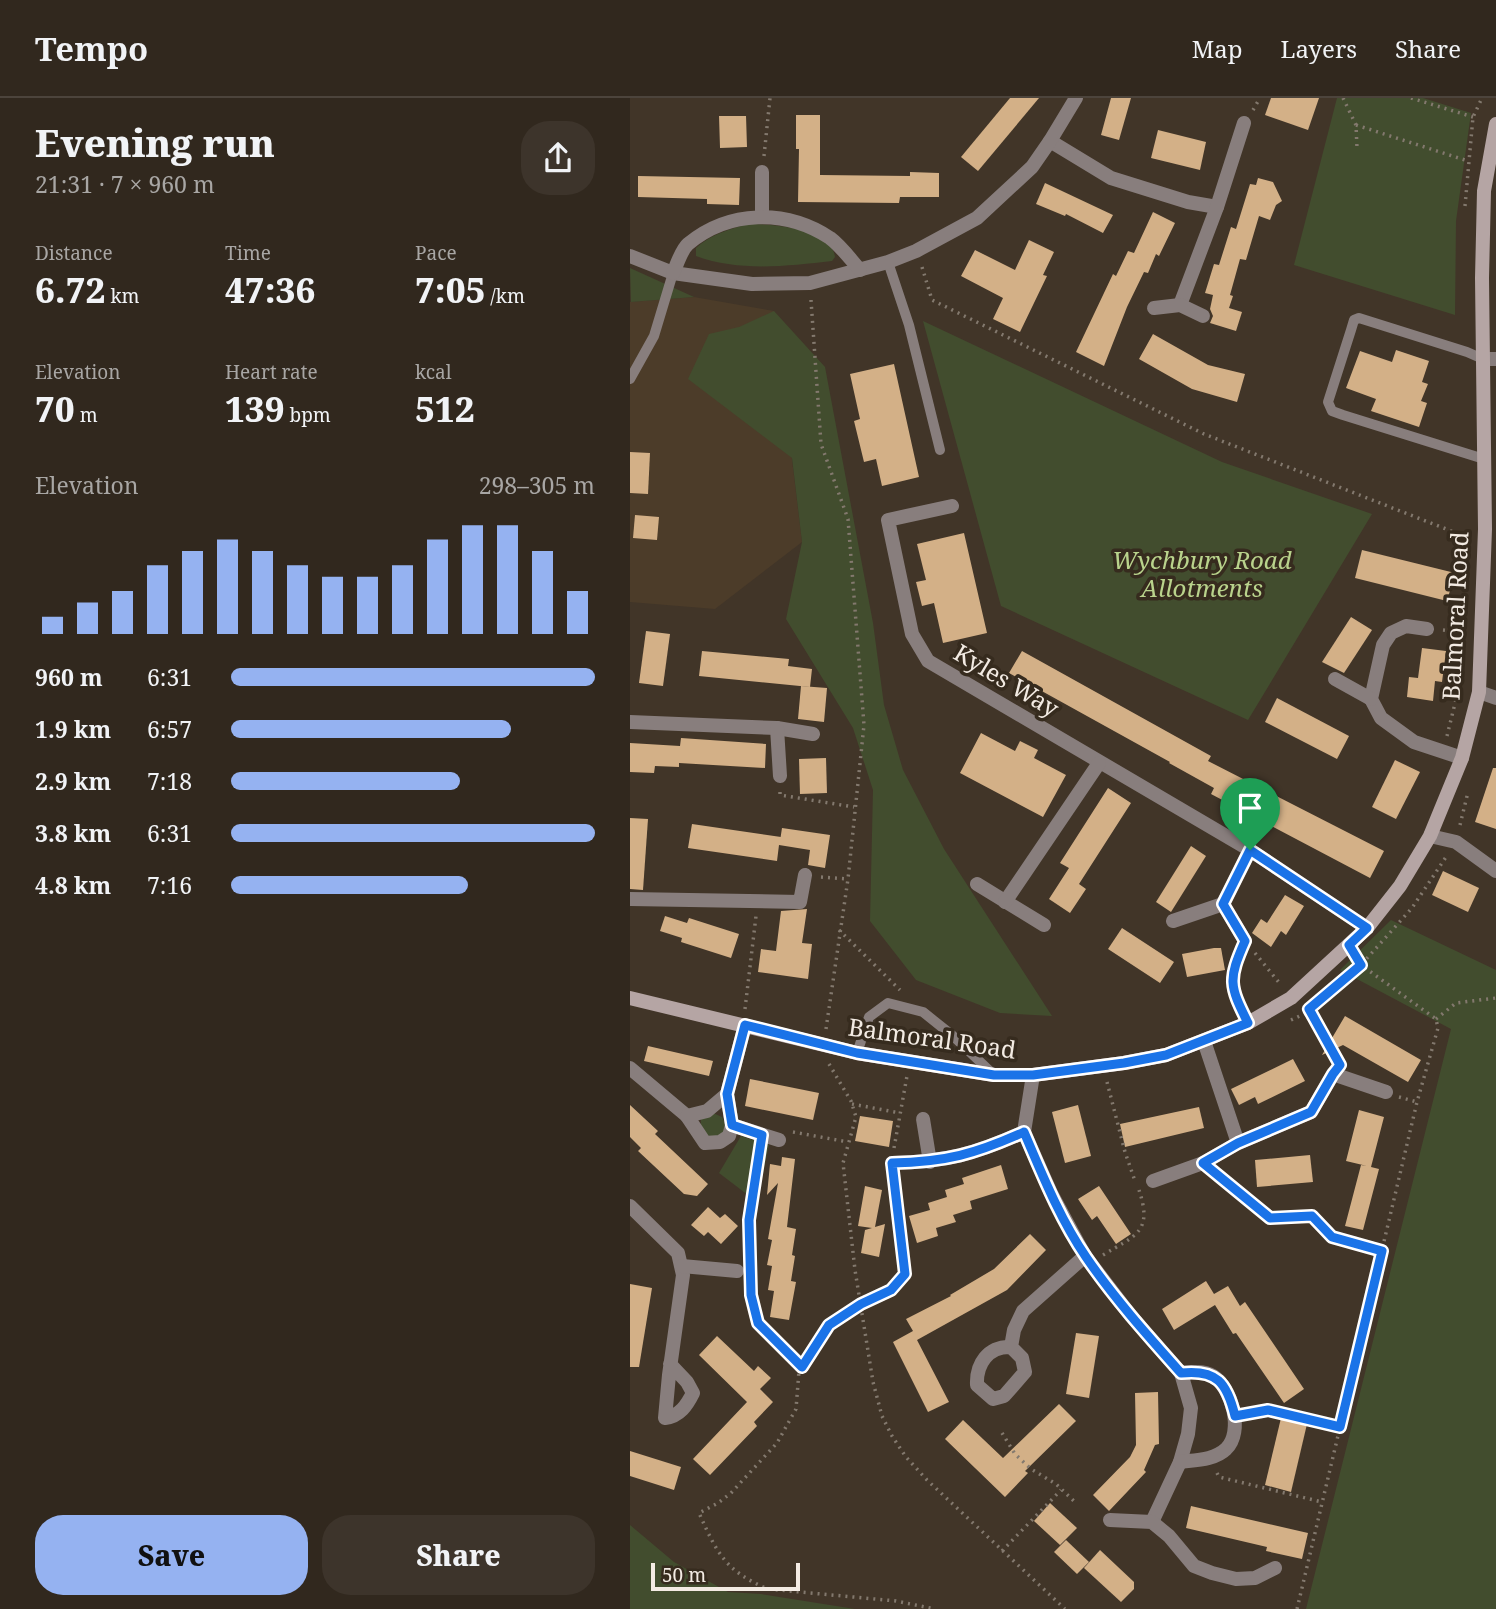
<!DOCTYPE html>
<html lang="en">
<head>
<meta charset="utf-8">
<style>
	body { margin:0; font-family:"Noto Serif",serif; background:#3d342b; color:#f1f3f6; height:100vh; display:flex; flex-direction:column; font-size:26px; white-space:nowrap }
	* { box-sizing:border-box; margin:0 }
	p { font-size:23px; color:#a8a6a4 }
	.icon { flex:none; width:38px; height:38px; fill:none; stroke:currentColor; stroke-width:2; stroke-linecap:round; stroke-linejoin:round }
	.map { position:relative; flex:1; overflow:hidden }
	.drawer { display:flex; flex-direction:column; background:#31281e; width:630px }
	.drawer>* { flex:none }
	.scale { position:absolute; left:21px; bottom:18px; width:149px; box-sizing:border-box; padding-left:7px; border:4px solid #f3ebe3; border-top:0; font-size:19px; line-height:24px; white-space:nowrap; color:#f3ebe3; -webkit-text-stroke:5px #362b1e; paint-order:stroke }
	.pin { position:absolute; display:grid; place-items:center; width:60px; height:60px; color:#fff; margin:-72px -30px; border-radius:50% 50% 50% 0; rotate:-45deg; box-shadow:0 0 7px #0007 }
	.pin .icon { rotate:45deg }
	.round { display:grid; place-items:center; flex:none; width:74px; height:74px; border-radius:28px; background:#3d342b }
	.summary { display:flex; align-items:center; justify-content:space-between; height:119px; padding:0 35px }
	h1 { font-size:38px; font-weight:800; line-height:52px }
	.metrics { display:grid; grid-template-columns:repeat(3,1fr); gap:10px; height:119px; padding:7px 35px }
	.metrics div { display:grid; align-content:center }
	.metrics b { font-size:35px; font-weight:800 }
	.metrics small { font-size:19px; font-weight:400 }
	.metrics p { font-size:19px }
	.chart { height:196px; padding:14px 35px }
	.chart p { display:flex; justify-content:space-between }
	.chart svg { width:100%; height:126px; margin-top:7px; stroke:#95b2f1; stroke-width:6 }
	.action { display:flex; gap:14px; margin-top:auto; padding:14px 35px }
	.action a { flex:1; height:80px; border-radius:28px; background:#95b2f1; color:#111; font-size:28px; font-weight:800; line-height:80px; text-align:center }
	.action a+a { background:#3d342b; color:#f1f3f6 }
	ul { padding:0 35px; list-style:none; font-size:23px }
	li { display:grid; grid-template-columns:112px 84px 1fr; align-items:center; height:52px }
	li i { height:18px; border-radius:9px; background:#95b2f1 }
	header { display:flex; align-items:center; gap:42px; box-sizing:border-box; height:98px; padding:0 35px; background:#31281e; border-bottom:2px solid #4c443c }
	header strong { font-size:33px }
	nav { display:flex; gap:38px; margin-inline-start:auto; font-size:24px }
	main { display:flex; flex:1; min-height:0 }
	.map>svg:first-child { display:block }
</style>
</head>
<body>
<header>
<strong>Tempo</strong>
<nav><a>Map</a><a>Layers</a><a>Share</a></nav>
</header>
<main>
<section class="drawer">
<div class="summary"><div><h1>Evening run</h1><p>21:31 · 7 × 960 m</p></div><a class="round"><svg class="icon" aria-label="share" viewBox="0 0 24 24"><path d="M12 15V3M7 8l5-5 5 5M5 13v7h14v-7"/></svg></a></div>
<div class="metrics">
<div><p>Distance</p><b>6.72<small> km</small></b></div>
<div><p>Time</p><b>47:36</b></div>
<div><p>Pace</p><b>7:05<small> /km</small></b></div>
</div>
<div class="metrics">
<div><p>Elevation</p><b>70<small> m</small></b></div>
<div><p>Heart rate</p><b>139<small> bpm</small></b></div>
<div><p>kcal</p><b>512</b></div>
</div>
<div class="chart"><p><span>Elevation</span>298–305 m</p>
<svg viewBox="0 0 160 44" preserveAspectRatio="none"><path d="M5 44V38M15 44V33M25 44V29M35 44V20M45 44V15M55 44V11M65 44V15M75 44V20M85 44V24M95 44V24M105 44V20M115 44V11M125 44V6M135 44V6M145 44V15M155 44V29"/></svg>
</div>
<ul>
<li><b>960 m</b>6:31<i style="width:100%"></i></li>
<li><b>1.9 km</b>6:57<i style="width:77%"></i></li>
<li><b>2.9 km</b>7:18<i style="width:63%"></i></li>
<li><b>3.8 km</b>6:31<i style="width:100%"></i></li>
<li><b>4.8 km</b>7:16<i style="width:65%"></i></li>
</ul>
<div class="action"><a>Save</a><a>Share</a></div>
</section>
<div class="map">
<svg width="866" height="1511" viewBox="0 0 866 1511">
	<rect width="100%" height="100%" fill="#413528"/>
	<polygon fill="#4c3c29" points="64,199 144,213 172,444 85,511 0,504 0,204"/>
	<g fill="#424d2e">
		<polygon points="707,0 793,0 841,15 826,123 825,217 664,167"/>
		<path d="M117 126C140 126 202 129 205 159L202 163C158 168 109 174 66 158V150C81 136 99 132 117 126Z"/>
		<polygon points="0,170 64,199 1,204"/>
		<polygon points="144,213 195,269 243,525 254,607 273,672 314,751 422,918 370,915 286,882 240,823 243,692 223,630 156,521 172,444 162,360 58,281 79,236 109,229"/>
		<polygon points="293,223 592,364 742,416 618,622 371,508"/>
		<polygon points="761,822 866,872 866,1511 676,1511 821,931 710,872"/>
		<polygon points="83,1015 92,1019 97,1029 89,1039 77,1041 71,1032 71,1021"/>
		<polygon points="111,1038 139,1047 127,1104 89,1075"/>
		<polygon points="0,1427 44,1464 98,1494 131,1496 225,1511 0,1511"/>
	</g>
	<g fill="#d3b087">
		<polygon points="380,0 409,0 348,73 331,59"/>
		<polygon points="481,0 501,0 489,42 471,37"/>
		<polygon points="641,0 689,0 678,32 635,17"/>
		<polygon points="166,17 190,17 190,77 280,78 280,74 309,75 309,99 270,99 269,105 168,104 169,51 166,51"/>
		<polygon points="89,18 116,18 117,49 90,50"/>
		<polygon points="528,32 576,44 570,72 521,60"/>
		<polygon points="8,78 110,80 109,107 77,106 77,101 8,99"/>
		<polygon points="628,80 643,84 652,103 646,107 640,122 629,118 616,162 610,161 600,197 603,198 599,210 612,214 606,233 580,225 583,218 580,211 583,197 575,195 584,166 589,167 601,129 606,131 620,86 626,87"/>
		<polygon points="415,85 483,117 473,135 436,116 435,118 406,106"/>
		<polygon points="523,114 545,125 529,158 526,156 518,175 514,174 497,209 474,268 446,254 483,176 486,178 498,153 504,155"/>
		<polygon points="399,142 424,154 413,177 417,178 390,234 363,221 373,200 331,178 345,152 385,172"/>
		<polygon points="523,236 578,267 615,276 607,304 562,291 509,261"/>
		<polygon points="766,252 799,263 792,284 798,286 791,303 797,305 789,329 741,313 746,301 716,290 730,253 762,264"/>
		<polygon points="264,266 289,379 252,388 246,361 234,364 224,323 230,321 220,276"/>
		<polygon points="0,354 20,355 18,396 0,395"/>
		<polygon points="5,417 29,419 27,442 3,440"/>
		<polygon points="334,435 357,535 313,545 304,505 292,508 286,484 296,482 287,446"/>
		<polygon points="732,452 825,475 817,503 725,480"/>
		<polygon points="721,519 742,532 714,575 692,564"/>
		<polygon points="16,533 40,536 33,588 9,585"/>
		<polygon points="792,550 816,553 812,584 805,583 803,603 777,599 779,579 788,580"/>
		<polygon points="72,553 159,561 158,568 182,571 180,589 69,578"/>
		<polygon points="392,553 581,658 578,663 754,753 740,780 581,696 584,690 539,665 540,664 379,575"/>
		<polygon points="171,588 197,590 194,624 168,621"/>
		<polygon points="647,600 719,638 707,661 635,624"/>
		<polygon points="351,635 385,653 390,643 408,652 404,660 436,677 413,719 330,675"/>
		<polygon points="51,640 136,646 135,670 49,665 49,669 25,668 24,675 0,674 0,645 50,648"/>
		<polygon points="196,660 197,695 170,696 169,661"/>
		<polygon points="765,662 790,674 766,721 742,709"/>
		<polygon points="863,670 866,670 866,731 845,724"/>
		<polygon points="478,690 501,705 449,786 456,791 440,815 419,801 439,770 430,765"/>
		<polygon points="0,720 18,721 13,792 0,791"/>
		<polygon points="62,726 151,739 150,743 152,730 200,737 195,770 178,767 180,752 149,747 147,763 58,750"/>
		<polygon points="561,748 576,758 541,814 526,804"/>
		<polygon points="813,773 849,790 838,814 802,797"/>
		<polygon points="655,797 674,808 656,837 651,833 641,849 622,835 631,821 637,825"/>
		<polygon points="177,811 172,845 182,846 178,881 128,874 131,851 146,853 151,813"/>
		<polygon points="35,818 57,825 59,820 109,836 101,860 51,844 52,840 30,833"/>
		<polygon points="492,830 544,864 530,885 478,851"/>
		<polygon points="584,850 591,850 595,872 557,879 552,856"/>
		<polygon points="715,918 791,962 778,984 713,947 692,957"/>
		<polygon points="18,948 83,963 79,978 14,963"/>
		<polygon points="663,961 675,983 628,1006 625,999 609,1007 601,991"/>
		<polygon points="120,981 189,995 183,1022 115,1008"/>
		<polygon points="0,1007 28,1033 25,1036 78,1086 67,1098 54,1096 8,1053 11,1050 0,1039"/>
		<polygon points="448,1007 461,1058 435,1065 422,1014"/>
		<polygon points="569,1009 574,1030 495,1049 490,1026"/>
		<polygon points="729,1012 754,1019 741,1069 749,1071 733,1132 715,1128 731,1067 737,1068 716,1063"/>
		<polygon points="230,1018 263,1023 259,1049 225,1043"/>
		<polygon points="680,1057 683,1084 627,1089 625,1062"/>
		<polygon points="152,1059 165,1061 157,1129 166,1131 162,1157 165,1158 161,1183 166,1184 159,1222 140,1219 144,1193 138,1192 142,1168 137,1167 142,1142 138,1141 148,1085 137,1097 140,1066 151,1068"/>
		<polygon points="371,1067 378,1091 340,1103 342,1111 323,1117 326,1124 306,1130 308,1138 287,1145 279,1118 300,1112 298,1105 317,1099 315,1092 334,1086 332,1080"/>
		<polygon points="235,1088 252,1092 245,1129 255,1126 249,1159 231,1155 235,1132 242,1130 228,1128"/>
		<polygon points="469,1088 501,1136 486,1146 467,1118 462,1122 448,1101"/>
		<polygon points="78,1109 90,1120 95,1116 108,1128 91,1146 78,1134 74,1138 61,1127"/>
		<polygon points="400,1136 416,1152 377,1192 287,1242 319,1304 298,1314 263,1244 283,1233 276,1221 321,1198 320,1197 364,1171"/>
		<polygon points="576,1183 584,1196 598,1188 610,1208 615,1204 674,1291 654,1305 606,1235 603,1236 585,1207 544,1232 532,1211"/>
		<polygon points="0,1186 22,1190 9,1269 0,1269"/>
		<polygon points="446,1235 469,1238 459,1300 436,1296"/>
		<polygon points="87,1238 124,1273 128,1268 141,1280 130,1291 143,1304 124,1324 127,1328 80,1377 63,1361 117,1304 69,1257"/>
		<polygon points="528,1294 529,1346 525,1347 514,1372 516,1374 479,1413 463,1397 500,1359 506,1347 505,1295"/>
		<polygon points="429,1306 446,1323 395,1373 398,1375 375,1399 315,1341 333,1322 373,1360"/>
		<polygon points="651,1320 677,1326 661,1394 635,1387"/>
		<polygon points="0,1353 51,1369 44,1392 0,1378"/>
		<polygon points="420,1405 447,1430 430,1447 404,1423"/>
		<polygon points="561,1408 678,1435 672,1461 636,1453 637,1449 556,1430"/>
		<polygon points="436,1442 459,1464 447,1476 424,1454"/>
		<polygon points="470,1452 504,1484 504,1491 491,1504 454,1470"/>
	</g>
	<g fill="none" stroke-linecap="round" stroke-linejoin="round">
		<g stroke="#83796e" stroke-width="3.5" stroke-dasharray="2 5" stroke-linecap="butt">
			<polyline points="713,0 726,27 727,50"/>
			<polyline points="781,0 843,19"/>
			<polyline points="623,12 630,0"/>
			<polyline points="726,27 838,63"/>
			<polyline points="134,58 140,0"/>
			<polyline points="835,108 843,19 852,0"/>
			<polyline points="292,169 302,202 574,336 839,440"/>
			<polyline points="181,202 191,346 218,421 234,627 218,781 196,931"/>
			<polyline points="813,532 833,534"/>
			<polyline points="817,638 829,589 832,552"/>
			<polyline points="150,694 150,697 224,709"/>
			<polyline points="830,727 838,694"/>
			<polyline points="191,779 218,781"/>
			<polyline points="209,832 270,892"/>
			<polyline points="625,855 651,887"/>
			<path d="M608 858C600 876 602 893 611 911"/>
			<polyline points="115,911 126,818"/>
			<polyline points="679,911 707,961"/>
			<polyline points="806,921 826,905 866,900"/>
			<polyline points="661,922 674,916 731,867 782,810 816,759"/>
			<polyline points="199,966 221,1003 226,1019 213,1065 225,1172 243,1284 252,1318 262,1338 276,1359 297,1382 435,1511"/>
			<polyline points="477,984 495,1054 505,1083"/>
			<polyline points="769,999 787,1004"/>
			<polyline points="222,1006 270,1015"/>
			<polyline points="163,1034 218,1044"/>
			<polyline points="264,1050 277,978"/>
			<polyline points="585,1075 640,1120 682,1118 702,1139 752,1153"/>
			<path d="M263 1082 275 1176 261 1192 231 1206 199 1228 169 1273 166 1311 147 1345 101 1395 88 1405 69 1415C87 1455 95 1473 138 1491L266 1503 305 1511"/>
			<path d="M473 1157C506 1137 523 1134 509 1092"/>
			<polyline points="120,1164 119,1122 130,1053"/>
			<path d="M121 1182C121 1229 140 1239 172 1270"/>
			<polyline points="621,1317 638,1312 710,1329"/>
			<polyline points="372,1335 385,1356 401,1371 426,1386 446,1405"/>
			<polyline points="587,1375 589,1379 692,1404"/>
			<polyline points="372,1453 431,1392"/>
			<polyline points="667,1511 787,1004 808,930 806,921 731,867 727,859"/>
		</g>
		<g stroke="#887e7d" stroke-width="10">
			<polyline points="258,164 279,227 310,352"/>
			<polyline points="853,261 837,254 729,220 724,222 721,232 698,304 702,313 713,317 854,361"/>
			<polyline points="0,281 24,238 43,175"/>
			<polyline points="227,955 239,919 258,905 293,914 323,938 364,977"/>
		</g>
		<g stroke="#887e7d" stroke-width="14">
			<polyline points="420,43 481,80 558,104 587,109"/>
			<polyline points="132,117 132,74"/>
			<polyline points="0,158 43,175 122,186 180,185 258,164 286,153 347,120 402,69 420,43 446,0"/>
			<path d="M43 175C47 167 51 152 58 146 99 112 156 111 200 140 211 148 221 162 230 172"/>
			<polyline points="550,207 587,109 614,25"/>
			<polyline points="524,210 550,207 573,218"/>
			<polyline points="853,261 866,261"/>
			<polyline points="322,408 258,422 282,536 298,563 620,752 737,830"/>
			<polyline points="797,531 776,528 761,535 753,547 741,601 751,620 784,644 832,660"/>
			<polyline points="705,581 741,601"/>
			<polyline points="849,594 866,600"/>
			<polyline points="0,624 147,630 183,636"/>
			<polyline points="147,630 150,678"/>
			<polyline points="800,738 826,744 866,773"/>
			<polyline points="347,786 414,827"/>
			<polyline points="0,801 170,804 175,777"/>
			<polyline points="375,804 469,665"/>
			<polyline points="543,823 593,806"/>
			<polyline points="615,843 593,806 620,752"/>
			<polyline points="574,943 608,1045"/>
			<polyline points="0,970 57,1018"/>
			<polyline points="403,977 394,1034 421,1095 455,1158 501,1218 551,1275 561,1310 558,1336 550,1364 522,1424"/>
			<polygon points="97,996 102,1027 99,1038 90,1044 75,1045 57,1018 77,1013"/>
			<polyline points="97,996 115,927"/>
			<polyline points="293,1021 300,1064"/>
			<polyline points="102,1027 149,1042"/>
			<path d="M262 1065C316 1064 345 1056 394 1034"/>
			<polyline points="523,1083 573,1065 608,1045 681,1014 703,976 756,994"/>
			<path d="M0 1108 48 1155 53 1177 39 1277 35 1320C50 1318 57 1307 63 1295L57 1284 40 1266"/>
			<polyline points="52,1168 107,1173"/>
			<path d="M381 1249C358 1248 346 1266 347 1287L363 1301 374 1298 395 1274 392 1260 381 1249 384 1232 393 1213 455 1158"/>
			<path d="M550 1364C565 1362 585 1362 596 1351 614 1334 602 1290 583 1278 573 1272 561 1274 551 1275"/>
			<polyline points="480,1422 522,1424 539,1438 564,1468 582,1475 606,1481 625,1480 645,1470"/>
		</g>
		<polyline stroke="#b5a5a4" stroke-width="14" points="0,900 227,955 364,977 403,977 494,965 536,957 618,925 661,900 737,830 770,788 800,738 832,660 849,594 855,431 852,180 854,93 866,26"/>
	</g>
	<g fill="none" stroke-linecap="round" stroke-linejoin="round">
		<defs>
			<path id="route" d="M620 752 737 830 719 847 731 867 679 911 710 967 703 976 681 1014 608 1045 573 1065 640 1120 682 1118 702 1139 752 1153 710 1329 638 1312 605 1318C597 1285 587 1271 551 1275 518 1238 484 1200 456 1159 430 1121 412 1076 394 1034 345 1056 316 1064 262 1065L275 1176 261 1192 231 1206 199 1227 172 1269 128 1225 121 1197 119 1122 132 1037 102 1027 97 996 115 927 227 955 364 977H403L494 965 536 957 618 925C599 887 598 882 615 843L593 806Z"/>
		</defs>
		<use href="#route" stroke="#fff" stroke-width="14"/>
		<use href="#route" stroke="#1a73e8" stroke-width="9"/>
	</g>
	<g text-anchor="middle" stroke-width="7" stroke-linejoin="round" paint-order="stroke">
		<g font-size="24" font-style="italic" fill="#b9d38c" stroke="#362b1e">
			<text x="572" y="471">Wychbury Road<tspan x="572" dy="28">Allotments</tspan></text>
		</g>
		<g font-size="24" fill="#f3ebe3" stroke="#362b1e">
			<text transform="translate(826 518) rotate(-87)" y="8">Balmoral Road</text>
			<text transform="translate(376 583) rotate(31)" y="8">Kyles Way</text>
			<text transform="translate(302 941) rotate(8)" y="8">Balmoral Road</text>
		</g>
	</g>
</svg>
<div class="scale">50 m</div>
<div class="pin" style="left:620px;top:752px;background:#1e9e55"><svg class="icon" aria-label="arrive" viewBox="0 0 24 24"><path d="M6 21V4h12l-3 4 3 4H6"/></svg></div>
</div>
</main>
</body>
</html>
